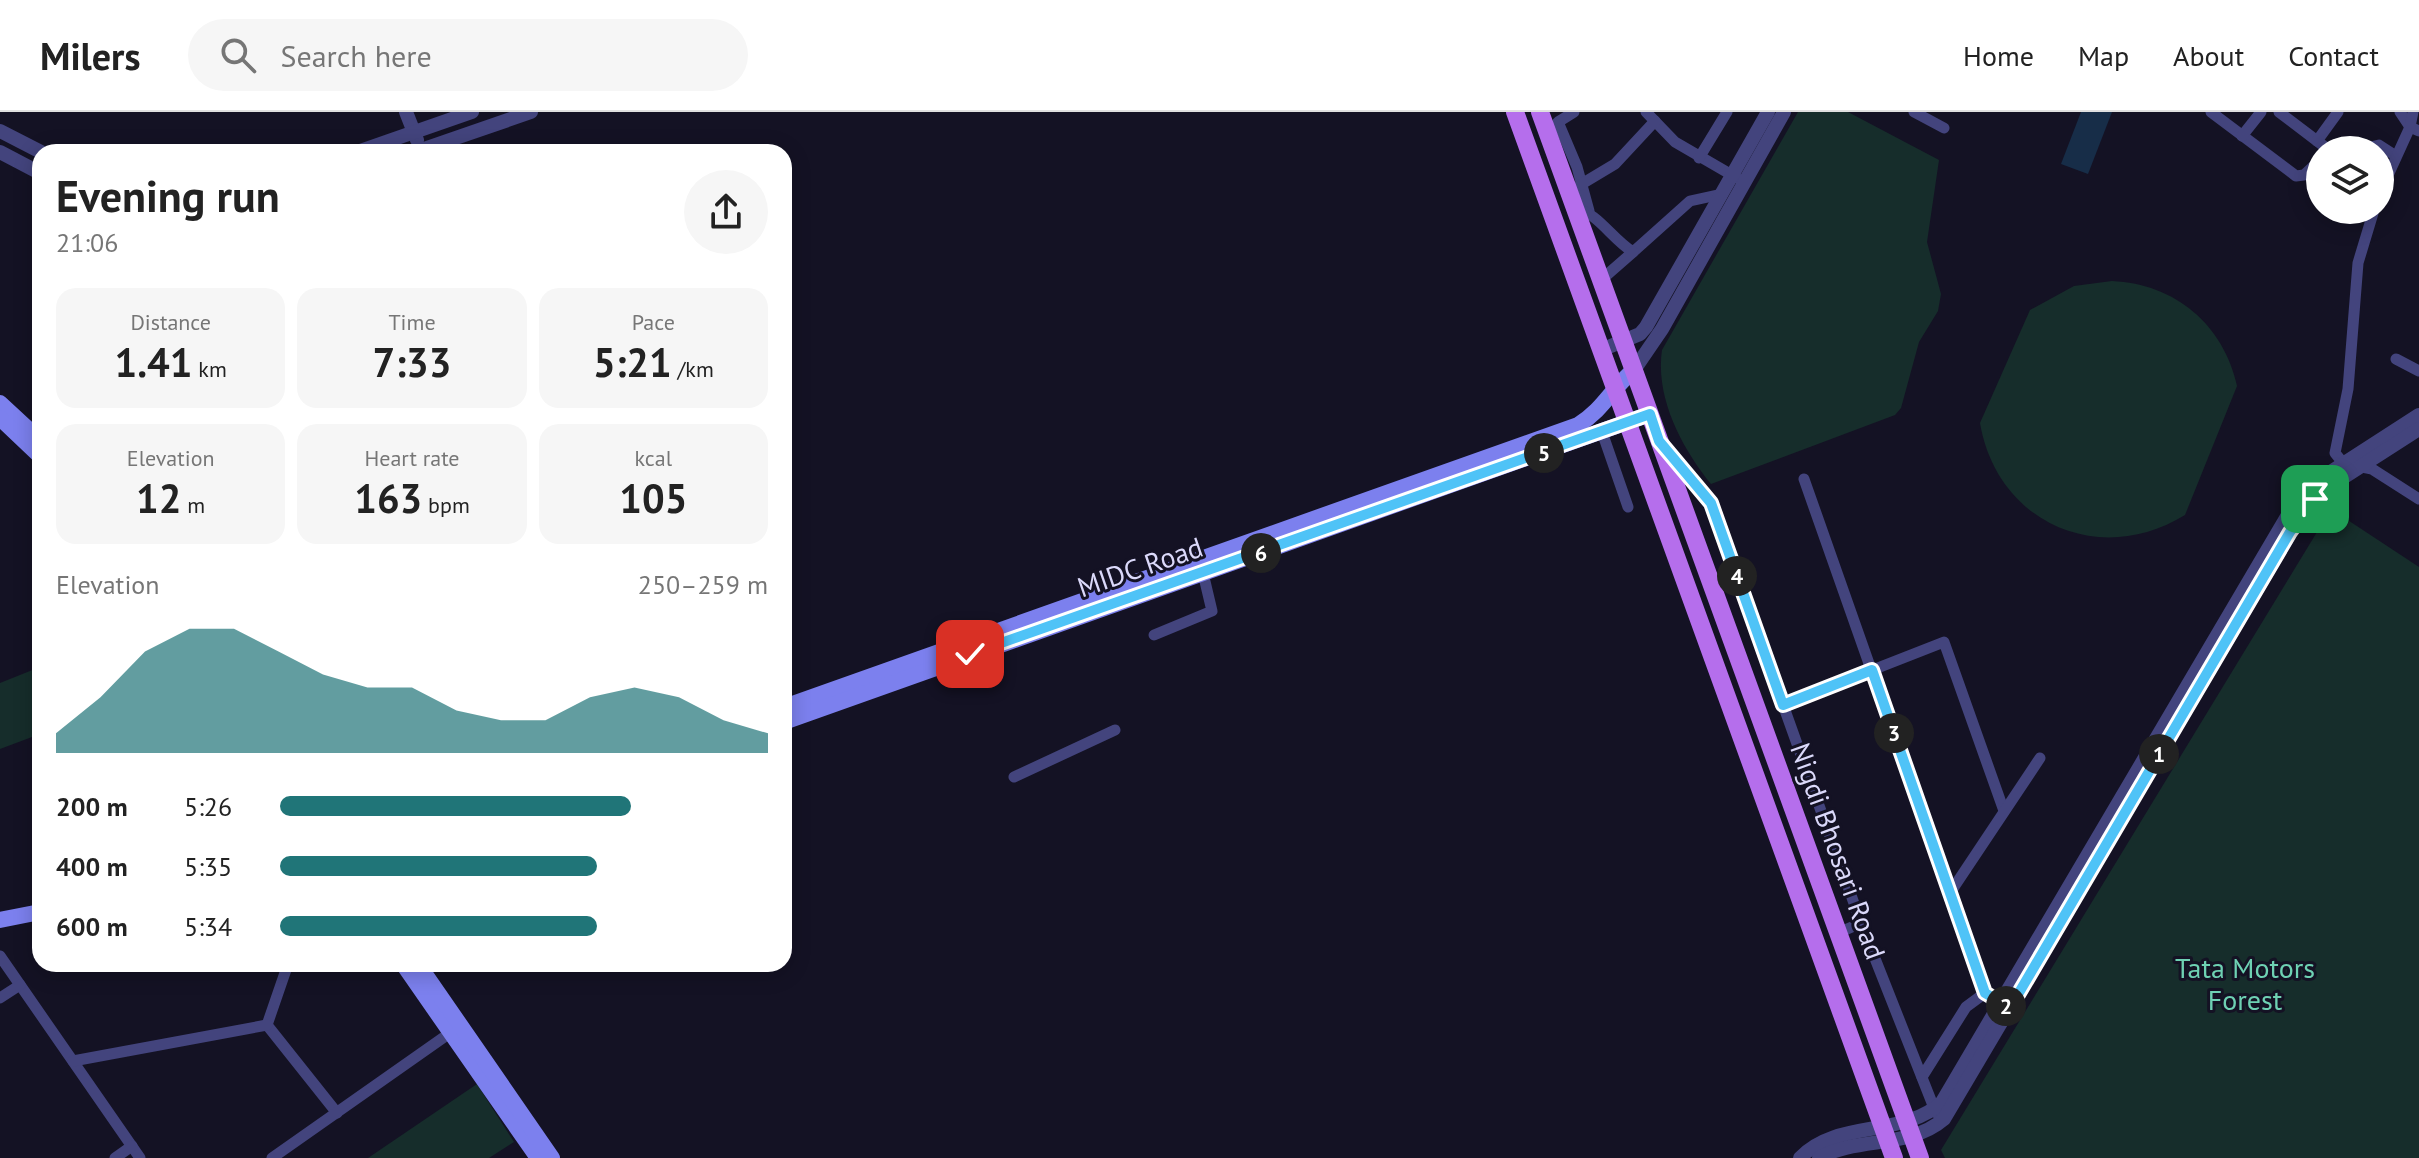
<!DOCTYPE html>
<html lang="en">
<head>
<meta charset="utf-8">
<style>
	body { margin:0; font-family:"PT Sans",sans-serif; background:#f6f6f6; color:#222; height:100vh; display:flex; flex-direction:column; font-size:30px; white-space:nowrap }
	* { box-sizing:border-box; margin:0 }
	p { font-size:26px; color:#767676 }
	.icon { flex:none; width:44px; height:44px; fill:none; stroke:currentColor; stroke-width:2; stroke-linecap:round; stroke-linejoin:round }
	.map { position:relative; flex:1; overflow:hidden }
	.panel { position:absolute; left:32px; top:32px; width:760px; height:828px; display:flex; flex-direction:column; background:#fff; border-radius:24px; box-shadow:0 4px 20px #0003 }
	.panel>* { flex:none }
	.fabs { position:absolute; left:2306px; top:24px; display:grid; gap:16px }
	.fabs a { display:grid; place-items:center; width:88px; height:88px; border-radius:50%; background:#fff; box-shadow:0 4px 20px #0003; font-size:40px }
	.pin { position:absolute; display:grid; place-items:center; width:68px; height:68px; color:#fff; margin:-34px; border-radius:16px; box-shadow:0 4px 12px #0006 }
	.km { position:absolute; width:40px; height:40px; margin:-20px; border-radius:50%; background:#222; color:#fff; font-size:22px; line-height:40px; text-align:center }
	.round { display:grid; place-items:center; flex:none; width:84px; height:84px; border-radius:42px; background:#f6f6f6 }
	.head { display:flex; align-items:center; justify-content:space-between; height:136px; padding:0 24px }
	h1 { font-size:44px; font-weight:600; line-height:60px }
	.stats { display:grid; grid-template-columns:repeat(3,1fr); gap:12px; height:136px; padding:8px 24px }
	.stats div { display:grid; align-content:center; border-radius:20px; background:#f6f6f6; text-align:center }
	.stats b { font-size:40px; font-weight:600 }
	.stats small { font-size:22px; font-weight:400 }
	.stats p { font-size:22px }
	.chart { height:224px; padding:16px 24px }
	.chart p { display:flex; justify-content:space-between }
	.chart svg { width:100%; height:144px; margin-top:8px; fill:#207578; opacity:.7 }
	ul { padding:0 24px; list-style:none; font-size:26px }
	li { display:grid; grid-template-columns:128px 96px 1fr; align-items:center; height:60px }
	li i { height:20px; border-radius:10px; background:#207578 }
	header { display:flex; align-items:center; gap:48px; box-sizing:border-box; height:112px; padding:0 40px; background:#fff; border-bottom:2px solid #e0e0e0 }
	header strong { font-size:38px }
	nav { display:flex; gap:44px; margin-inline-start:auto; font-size:28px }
	.search { width:560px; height:72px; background:#f6f6f6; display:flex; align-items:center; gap:20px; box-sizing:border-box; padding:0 28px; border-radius:44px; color:#767676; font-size:30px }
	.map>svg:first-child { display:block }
</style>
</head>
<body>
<header>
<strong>Milers</strong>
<div class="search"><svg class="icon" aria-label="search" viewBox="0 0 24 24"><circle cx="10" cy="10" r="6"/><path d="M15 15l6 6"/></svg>Search here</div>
<nav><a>Home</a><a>Map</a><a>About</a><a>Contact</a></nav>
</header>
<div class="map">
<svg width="2419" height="1046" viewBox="0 0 2419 1046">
	<rect width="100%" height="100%" fill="#141224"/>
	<g fill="#162d2b">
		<path d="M1798 0H1848L1939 48 1927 130 1941 182 1938 199 1919 230 1901 296 1895 303 1711 372C1682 336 1655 286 1662 238Z"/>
		<path d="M2112 169C2175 172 2223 212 2237 274L2185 403C2099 456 1997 411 1980 311L2030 198 2074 174Z"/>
		<polygon points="2331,397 2419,455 2419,1046 1945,1046 1941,1038"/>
		<polygon points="40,555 40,622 0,637 0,571"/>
		<polygon points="477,972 514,1030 489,1046 368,1046"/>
	</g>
	<polygon fill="#172d48" points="2081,0 2112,0 2088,62 2061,52"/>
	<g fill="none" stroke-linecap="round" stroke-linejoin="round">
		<g stroke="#43447d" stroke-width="11">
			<polyline points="1574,0 1558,10 1577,55 1589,99"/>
			<polyline points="1646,0 1675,30 1737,66"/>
			<polyline points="1914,0 1944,16"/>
			<polyline points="2211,0 2296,64 2304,63 2320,48"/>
			<polyline points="2279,0 2329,38"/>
			<polyline points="2400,0 2410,15 2419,19"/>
			<polyline points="2242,24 2261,0"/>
			<polyline points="2317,29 2338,0"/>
			<polyline points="2358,38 2379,33 2396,44"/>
			<polyline points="1699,46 1727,0"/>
			<polyline points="1580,73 1615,52 1655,9"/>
			<polyline points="2380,81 2410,15 2413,0"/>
			<path d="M1575 96C1598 101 1612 127 1633 140L1690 89 1722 82"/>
			<polyline points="2374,98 2358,151 2348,277 2335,341 2343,351 2372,357 2419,387"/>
			<polyline points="1601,168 1633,140"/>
			<polyline points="2396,247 2419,259"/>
			<polyline points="1602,320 1628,395"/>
			<polyline points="1668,338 1711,391 1861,811 1936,1001"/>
			<polyline points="1804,367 1985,881 2008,895"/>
			<polyline points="1154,523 1212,499 1203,461"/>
			<polyline points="1783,593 1944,530 2004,699"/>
			<polyline points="1014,665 1115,618"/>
			<polyline points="1950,781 2040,646"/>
			<polyline points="1838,821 1861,811"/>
			<polyline points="0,844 140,1046"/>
			<polyline points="0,886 20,873"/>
			<polyline points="267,913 337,1001"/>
			<polyline points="267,913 288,852"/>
			<polyline points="73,949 267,913"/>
			<polyline points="1922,965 1966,895 1985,881"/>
			<polyline points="115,1046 132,1034"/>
			<polyline points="272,1046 457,916"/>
		</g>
		<g stroke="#43447d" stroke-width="14">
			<polyline points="406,0 417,28"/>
			<polyline points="0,19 41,40"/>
			<polyline points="0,40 40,61"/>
			<polyline points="357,40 472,0"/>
			<polyline points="415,40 531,0"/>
			<polyline points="1601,238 1640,222 1646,215 1768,0"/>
			<polyline points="1634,258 1662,217 1784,0"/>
			<path d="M1800 1046C1836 1007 1904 1026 1942 990L2295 391 2323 365 2419 303"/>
			<path d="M1819 1046C1858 1024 1909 1037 1944 1007L2304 398 2330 374 2419 317"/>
		</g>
		<g stroke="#7c80ee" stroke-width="16">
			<polyline points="0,291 40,328"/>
			<polyline points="0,306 40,344"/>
			<path d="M784 595 1578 313C1604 297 1611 277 1634 258"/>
			<polyline points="784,610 1650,302"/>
			<polyline points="0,808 40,800"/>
			<polyline points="403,852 538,1046"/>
			<polyline points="418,852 552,1046"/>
		</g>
		<g stroke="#b56eec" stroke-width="18">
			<polyline points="1515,0 1894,1046"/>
			<polyline points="1540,0 1920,1046"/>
		</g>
	</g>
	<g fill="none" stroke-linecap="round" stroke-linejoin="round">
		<defs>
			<polyline id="route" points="970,542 1650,302 1659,329 1711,391 1783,593 1872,558 1985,881 2010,896 2290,420 2315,387"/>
		</defs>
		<use href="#route" stroke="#fff" stroke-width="16"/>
		<use href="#route" stroke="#4fc3f7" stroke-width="10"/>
	</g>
	<g text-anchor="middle" stroke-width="6" stroke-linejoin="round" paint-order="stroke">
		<g font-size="28" fill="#dbd9fa" stroke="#141224">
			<text transform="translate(1140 455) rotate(-19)" y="10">MIDC Road</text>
			<text transform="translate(1838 739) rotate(70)" y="10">Nigdi Bhosari Road</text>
		</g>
		<g font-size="28" fill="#6ed1b3" stroke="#141224">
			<text x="2245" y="866">Tata Motors<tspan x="2245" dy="32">Forest</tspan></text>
		</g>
	</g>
</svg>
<div class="fabs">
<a><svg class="icon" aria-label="layers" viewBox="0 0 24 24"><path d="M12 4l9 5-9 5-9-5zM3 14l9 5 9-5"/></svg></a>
</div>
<div class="pin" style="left:2315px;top:387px;background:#1e9e55"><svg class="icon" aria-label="arrive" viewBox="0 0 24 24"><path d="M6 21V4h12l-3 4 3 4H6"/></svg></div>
<div class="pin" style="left:970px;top:542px;background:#d93025"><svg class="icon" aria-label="check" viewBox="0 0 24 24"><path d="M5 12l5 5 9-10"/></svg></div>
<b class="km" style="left:2159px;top:642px">1</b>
<b class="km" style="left:2006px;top:894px">2</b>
<b class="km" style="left:1894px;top:621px">3</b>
<b class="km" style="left:1737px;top:464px">4</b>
<b class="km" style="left:1544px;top:341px">5</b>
<b class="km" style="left:1261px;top:441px">6</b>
<section class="panel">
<div class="head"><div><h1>Evening run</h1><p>21:06</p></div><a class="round"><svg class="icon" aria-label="share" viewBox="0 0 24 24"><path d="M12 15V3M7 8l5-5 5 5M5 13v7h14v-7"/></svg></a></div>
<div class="stats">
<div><p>Distance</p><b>1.41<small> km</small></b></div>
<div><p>Time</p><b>7:33</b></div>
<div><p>Pace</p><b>5:21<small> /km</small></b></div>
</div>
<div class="stats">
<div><p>Elevation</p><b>12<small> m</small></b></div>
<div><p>Heart rate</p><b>163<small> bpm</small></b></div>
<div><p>kcal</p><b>105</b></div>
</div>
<div class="chart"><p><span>Elevation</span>250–259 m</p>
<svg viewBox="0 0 160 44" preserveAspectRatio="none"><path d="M0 44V38L10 27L20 13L30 6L40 6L50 13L60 20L70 24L80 24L90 31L100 34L110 34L120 27L130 24L140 27L150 34L160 38V44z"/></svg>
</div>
<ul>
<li><b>200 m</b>5:26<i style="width:72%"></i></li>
<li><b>400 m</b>5:35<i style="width:65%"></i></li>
<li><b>600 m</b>5:34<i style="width:65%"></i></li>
</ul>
</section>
</div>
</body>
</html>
